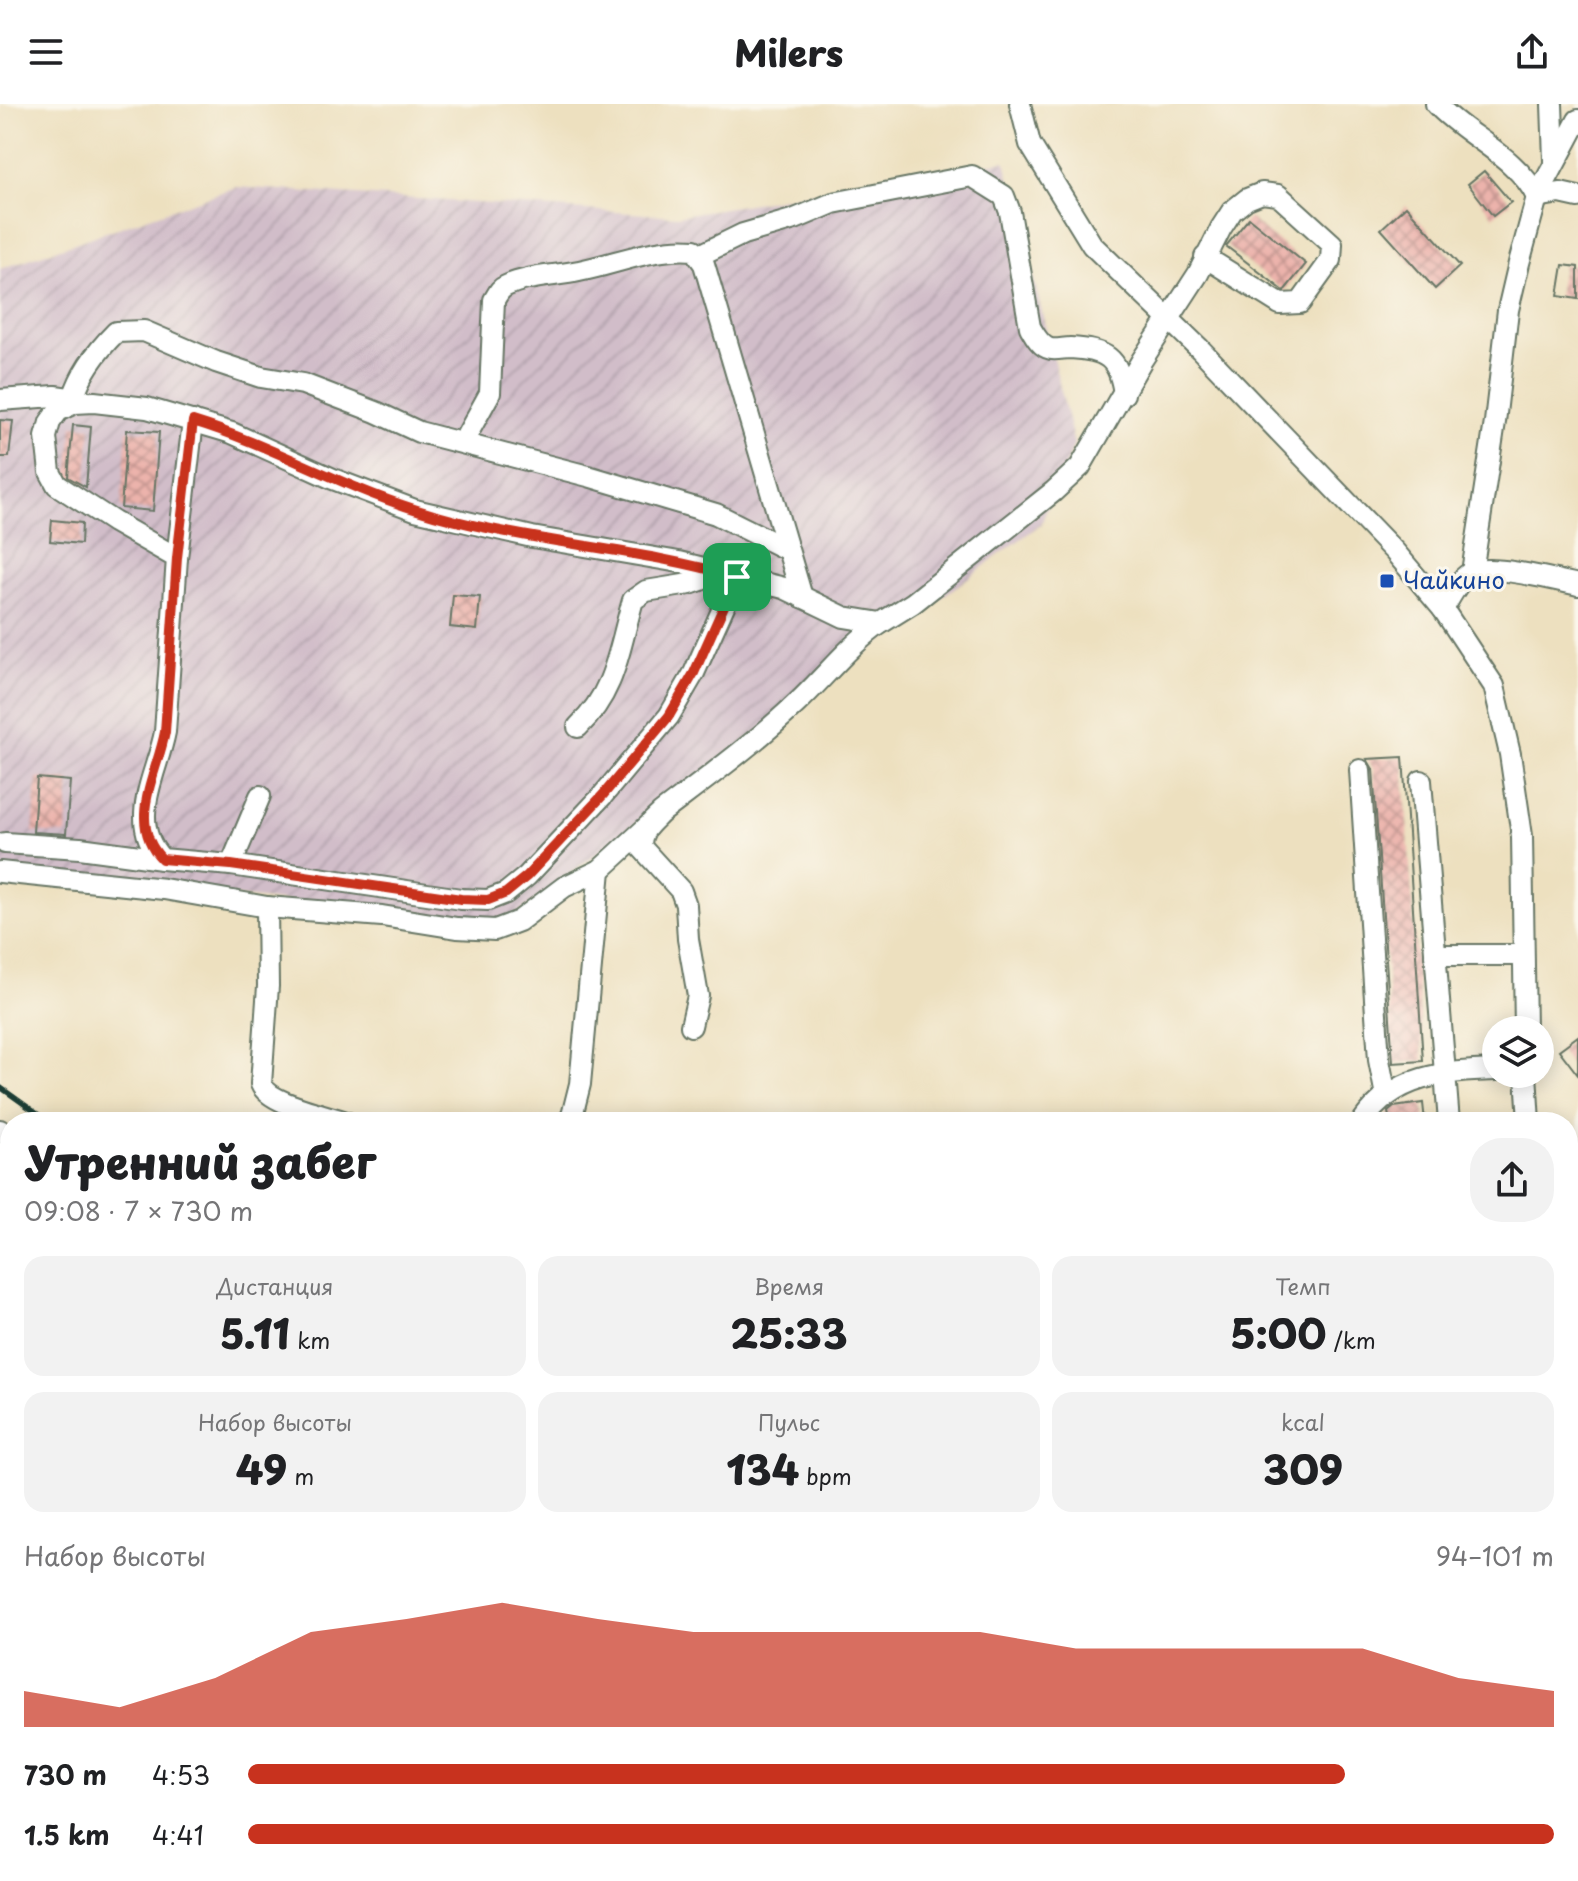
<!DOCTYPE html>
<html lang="ru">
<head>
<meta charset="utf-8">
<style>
	body { margin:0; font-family:"Playpen Sans",sans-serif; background:#f2f2f2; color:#202124; height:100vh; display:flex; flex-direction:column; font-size:30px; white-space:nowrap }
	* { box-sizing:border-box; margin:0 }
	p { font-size:26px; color:#757577 }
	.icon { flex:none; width:44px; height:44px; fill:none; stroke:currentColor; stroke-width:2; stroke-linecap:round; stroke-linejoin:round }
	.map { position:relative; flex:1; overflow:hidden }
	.sheet { position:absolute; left:0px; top:1008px; width:1578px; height:770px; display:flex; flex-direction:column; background:#fff; border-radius:32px 32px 0 0; box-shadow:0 4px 20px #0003 }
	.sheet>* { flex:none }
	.controls { position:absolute; left:1482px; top:912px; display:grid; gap:16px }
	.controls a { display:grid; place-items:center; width:72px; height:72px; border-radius:50%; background:#fff; box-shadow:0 4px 20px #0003; font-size:40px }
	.pin { position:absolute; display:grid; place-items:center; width:68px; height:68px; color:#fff; margin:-34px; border-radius:16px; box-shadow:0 4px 12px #0006 }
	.round { display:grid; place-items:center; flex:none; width:84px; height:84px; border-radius:32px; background:#f2f2f2 }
	.overview { display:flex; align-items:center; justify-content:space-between; height:136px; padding:0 24px }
	h1 { font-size:44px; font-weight:800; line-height:60px }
	.stats { display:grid; grid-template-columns:repeat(3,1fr); gap:12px; height:136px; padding:8px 24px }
	.stats div { display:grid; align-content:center; border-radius:20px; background:#f2f2f2; text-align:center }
	.stats b { font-size:40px; font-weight:800 }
	.stats small { font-size:22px; font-weight:400 }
	.stats p { font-size:22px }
	.chart { height:224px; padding:16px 24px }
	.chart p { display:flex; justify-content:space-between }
	.chart svg { width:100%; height:144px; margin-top:8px; fill:#c8321e; opacity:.7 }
	ul { padding:0 24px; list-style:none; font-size:26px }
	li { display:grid; grid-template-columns:128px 96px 1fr; align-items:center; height:60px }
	li i { height:20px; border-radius:10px; background:#c8321e }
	header { display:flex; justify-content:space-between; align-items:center; height:104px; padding:0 24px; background:#fff; font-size:36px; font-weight:800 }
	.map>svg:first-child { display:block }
</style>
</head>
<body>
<header><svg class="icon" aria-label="menu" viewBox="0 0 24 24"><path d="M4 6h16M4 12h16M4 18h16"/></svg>Milers<svg class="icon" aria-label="share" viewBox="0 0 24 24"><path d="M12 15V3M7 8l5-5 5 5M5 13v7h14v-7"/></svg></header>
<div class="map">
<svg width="1578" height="1777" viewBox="0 0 1578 1777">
	<defs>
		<pattern id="industrial-furrows" width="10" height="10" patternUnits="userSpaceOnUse" patternTransform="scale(2)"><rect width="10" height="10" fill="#d1bdc9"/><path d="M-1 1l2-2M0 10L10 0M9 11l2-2" fill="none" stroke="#b3a3ad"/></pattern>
		<pattern id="building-cross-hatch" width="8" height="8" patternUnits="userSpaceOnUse" patternTransform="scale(2)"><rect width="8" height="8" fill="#ecb3ac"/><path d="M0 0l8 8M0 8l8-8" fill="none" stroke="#bf938d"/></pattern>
	</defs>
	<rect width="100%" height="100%" fill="#fbf7ec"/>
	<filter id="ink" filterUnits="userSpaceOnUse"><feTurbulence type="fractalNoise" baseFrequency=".0125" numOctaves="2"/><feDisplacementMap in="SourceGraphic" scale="16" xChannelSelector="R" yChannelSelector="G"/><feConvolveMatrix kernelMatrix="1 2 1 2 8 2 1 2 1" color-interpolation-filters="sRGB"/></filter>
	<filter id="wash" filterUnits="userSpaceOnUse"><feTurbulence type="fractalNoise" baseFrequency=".006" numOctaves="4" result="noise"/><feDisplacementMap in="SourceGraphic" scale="32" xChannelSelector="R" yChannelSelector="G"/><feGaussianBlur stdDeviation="1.8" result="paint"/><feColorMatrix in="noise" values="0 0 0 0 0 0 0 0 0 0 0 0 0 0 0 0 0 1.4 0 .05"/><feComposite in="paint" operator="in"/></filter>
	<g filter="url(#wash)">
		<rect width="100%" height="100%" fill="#ede0bf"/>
		<polygon fill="url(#industrial-furrows)" points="1005,57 1074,340 1041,420 663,699 502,821 0,767 0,165 236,83 677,112"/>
		<g id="blocks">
			<g fill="url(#building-cross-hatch)">
				<polygon points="1484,67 1511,98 1493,112 1468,80"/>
				<polygon points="1406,102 1460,162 1435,185 1381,125"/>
				<polygon points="1249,114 1306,160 1284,187 1226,142"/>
				<polygon points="1563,161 1578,163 1578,195 1558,192"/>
				<polygon points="0,316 13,317 9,353 0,353"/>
				<polygon points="73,321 91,323 86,383 68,373"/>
				<polygon points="127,326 159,328 153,407 121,404"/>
				<polygon points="52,416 82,419 81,440 50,437"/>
				<polygon points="453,491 480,493 477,526 450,523"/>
				<polygon points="1403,653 1423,957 1393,959 1373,665 1367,655"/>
				<polygon points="37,674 70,677 66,730 33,728"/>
				<polygon points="1578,932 1578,971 1559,946"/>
				<polygon points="1423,999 1425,1018 1390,1018 1388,1008 1394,1003"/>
			</g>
		</g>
	</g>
	<g filter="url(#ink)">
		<use href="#blocks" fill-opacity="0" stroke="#677665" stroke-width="2"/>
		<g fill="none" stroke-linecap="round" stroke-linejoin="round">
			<defs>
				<g id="minor">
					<polyline points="1020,0 1030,40 1092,141 1200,245 1395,448 1443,505 1494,582 1510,650 1522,732 1525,926"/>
					<path d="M1436 0C1467 33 1517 52 1537 93L1560 89 1578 93"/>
					<polyline points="1552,0 1554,56"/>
					<path d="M700 151 743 130 795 115 833 99 972 72 1004 92 1010 108 1030 223C1035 232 1041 243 1051 245 1057 246 1064 244 1070 244 1106 246 1119 253 1124 290"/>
					<path d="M73 294C81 268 97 247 116 228L144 227 216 258 261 273 303 280 376 308 419 328 588 372 716 410 786 445"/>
					<polyline points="0,296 55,292 83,296"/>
					<path d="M463 338 490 289 494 196C498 190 499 185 506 182 527 172 556 172 579 167 616 160 656 142 694 146L704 160 802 493"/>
					<polyline points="177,454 193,317"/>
					<polyline points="1472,468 1495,318 1508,206 1519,159 1537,93 1578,16"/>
					<path d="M737 473 694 569 669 612 603 691 527 772 506 789 488 796 461 795 231 761 162 755C126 718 157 670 165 628L177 454 114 418 57 381 50 368 46 333 50 318 58 307 75 299 94 298 147 304 232 329 333 375 415 406 532 433 679 458 784 484 844 513 881 519 913 499 1053 388 1080 363 1142 256 1198 170 1221 124 1232 107 1247 95 1262 89 1278 91 1332 140 1331 156 1300 199 1280 200 1205 153"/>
					<path d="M1443 505C1450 494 1458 476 1470 469 1488 459 1556 476 1578 481"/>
					<path d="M578 623C616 587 619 544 633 496L646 487 690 480 721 469"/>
					<polyline points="1360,666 1379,956 1386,992"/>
					<polyline points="1421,677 1449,1018"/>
					<polyline points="5,739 80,744 162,755"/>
					<polyline points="231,761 260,692"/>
					<polyline points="0,768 164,785 267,803 382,812 457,824 495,826 519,817 564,783 600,766 647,723"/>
					<path d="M267 803 268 882 261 980C269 1000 324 1010 346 1018"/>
					<polyline points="1435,851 1523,851"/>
					<path d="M691 922 698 892 688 835 686 801 681 787 641 743C640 727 650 720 661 709 707 674 754 640 796 600 825 573 848 542 881 519"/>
					<polyline points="1526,970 1529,1018"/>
					<polyline points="567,1018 572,1012 580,980 600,766"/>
					<path d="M1362 1018C1395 970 1444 968 1496 966"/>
					<polyline points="0,1026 10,1033"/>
					<polyline points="0,1159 10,1159"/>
					<polyline points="0,1183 10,1184"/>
					<polyline points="1568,1248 1578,1261"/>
					<polyline points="1568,1419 1578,1429"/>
					<polyline points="1568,1642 1572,1636 1578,1634"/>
					<polyline points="739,1768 744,1777"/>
					<polyline points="1533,1777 1535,1768"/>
				</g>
			</defs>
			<use href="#minor" stroke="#677665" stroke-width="24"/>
			<use href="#minor" stroke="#fff" stroke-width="20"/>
			<g stroke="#1f3d34" stroke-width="5">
				<polyline points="0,983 49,1018"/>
				<polyline points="0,1166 10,1166"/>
				<polyline points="768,1768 775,1777"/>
				<polyline points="822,1768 828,1777"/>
			</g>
		</g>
	</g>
	<g fill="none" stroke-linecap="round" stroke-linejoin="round" filter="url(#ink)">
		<defs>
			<path id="route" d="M193 317C269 340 338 381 414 405 519 439 631 442 737 473L694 569 669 612 603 691 527 772 506 789 488 796 461 795 231 761 162 755C126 718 157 671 165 628L177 454Z"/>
		</defs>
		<use href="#route" stroke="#fff" stroke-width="16"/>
		<use href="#route" stroke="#c8321e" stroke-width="10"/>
	</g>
	<rect fill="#1a4fb4" stroke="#fbf7ec" stroke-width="3" x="1379" y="469" width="16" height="16" rx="4"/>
	<g text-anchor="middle" stroke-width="6" stroke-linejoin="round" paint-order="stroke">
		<g font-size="24" fill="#164399" stroke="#fbf7ec" text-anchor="start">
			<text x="1403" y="485">Чайкино</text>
		</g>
	</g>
</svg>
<div class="controls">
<a><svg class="icon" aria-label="layers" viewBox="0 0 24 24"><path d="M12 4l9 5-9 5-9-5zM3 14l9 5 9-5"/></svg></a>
</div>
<div class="pin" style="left:737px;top:473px;background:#1e9e55"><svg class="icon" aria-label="arrive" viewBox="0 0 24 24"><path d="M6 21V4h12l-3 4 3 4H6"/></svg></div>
<section class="sheet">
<div class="overview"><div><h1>Утренний забег</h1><p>09:08 · 7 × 730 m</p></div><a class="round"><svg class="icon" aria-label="share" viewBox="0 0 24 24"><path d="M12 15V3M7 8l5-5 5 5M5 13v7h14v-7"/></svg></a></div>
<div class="stats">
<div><p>Дистанция</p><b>5.11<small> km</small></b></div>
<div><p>Время</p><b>25:33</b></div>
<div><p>Темп</p><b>5:00<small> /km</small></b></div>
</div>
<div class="stats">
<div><p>Набор высоты</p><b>49<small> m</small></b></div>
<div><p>Пульс</p><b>134<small> bpm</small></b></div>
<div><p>kcal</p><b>309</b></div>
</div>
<div class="chart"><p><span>Набор высоты</span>94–101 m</p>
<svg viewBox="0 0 160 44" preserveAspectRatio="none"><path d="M0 44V33L10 38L20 29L30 15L40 11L50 6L60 11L70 15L80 15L90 15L100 15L110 20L120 20L130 20L140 20L150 29L160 33V44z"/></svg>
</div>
<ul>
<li><b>730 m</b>4:53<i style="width:84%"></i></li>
<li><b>1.5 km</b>4:41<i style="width:100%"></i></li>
</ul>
</section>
</div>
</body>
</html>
